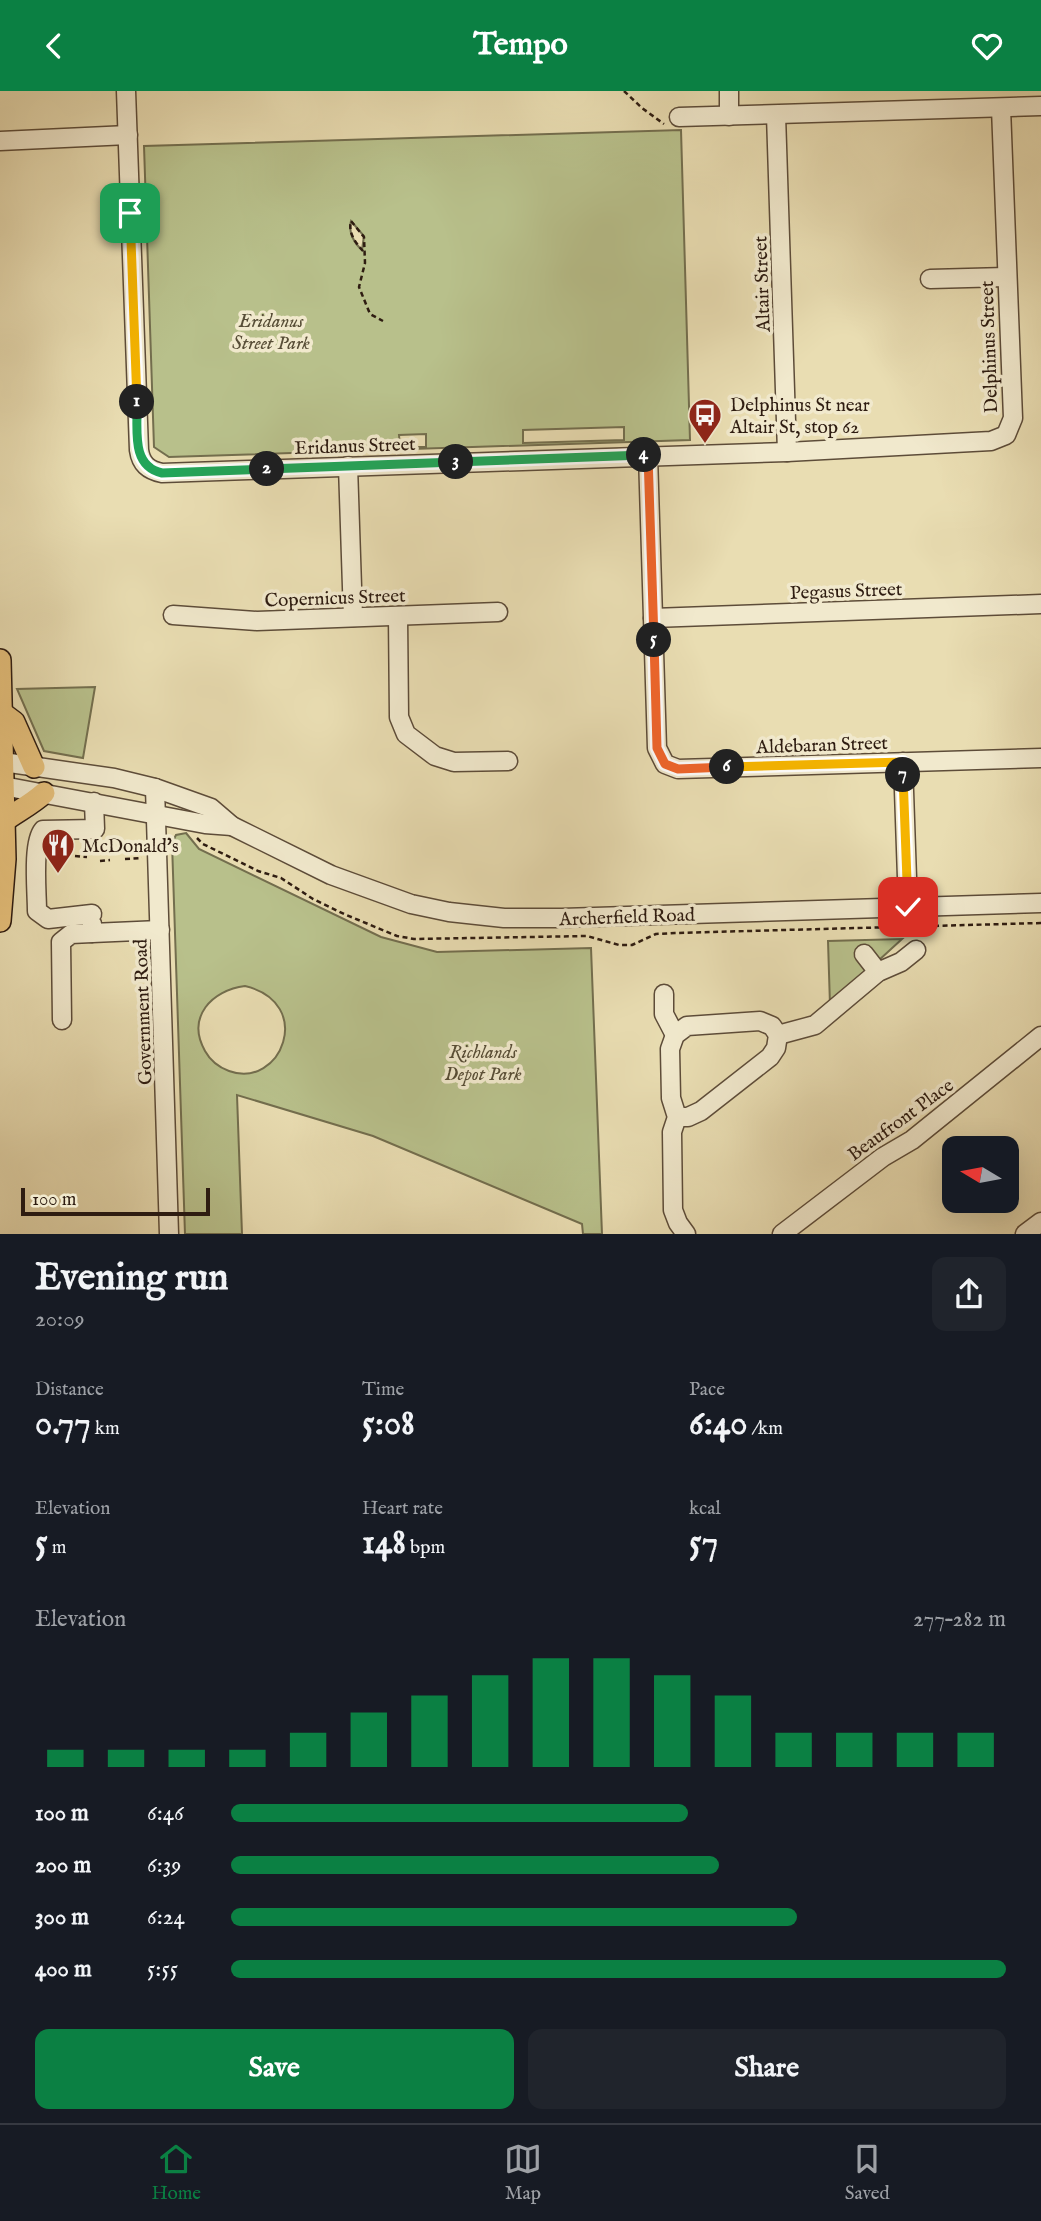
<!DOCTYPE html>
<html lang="en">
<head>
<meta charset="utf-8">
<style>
	body { margin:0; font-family:"IM FELL English",serif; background:#20242c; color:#f1f3f6; height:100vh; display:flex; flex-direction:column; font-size:26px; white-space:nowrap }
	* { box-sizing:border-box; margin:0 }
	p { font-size:23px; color:#9ea1a6 }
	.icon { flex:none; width:38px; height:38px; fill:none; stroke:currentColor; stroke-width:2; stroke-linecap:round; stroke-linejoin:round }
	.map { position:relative; height:1143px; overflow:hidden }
	.panel { display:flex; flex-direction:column; background:#171b24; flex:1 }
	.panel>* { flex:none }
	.needle { width:46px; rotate:280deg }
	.fabs { position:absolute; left:942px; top:1045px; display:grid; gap:14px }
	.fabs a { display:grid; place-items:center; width:77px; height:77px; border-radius:14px; background:#171b24; box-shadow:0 7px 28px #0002; font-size:35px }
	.scale { position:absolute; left:21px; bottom:18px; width:189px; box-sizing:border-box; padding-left:7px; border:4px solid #2e1c11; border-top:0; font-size:19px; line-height:24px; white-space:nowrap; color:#2e1c11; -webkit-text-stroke:5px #f1e9cd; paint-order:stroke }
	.pin { position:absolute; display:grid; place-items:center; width:60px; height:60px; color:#fff; margin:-30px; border-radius:14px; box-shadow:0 4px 10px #0006 }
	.km { position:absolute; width:35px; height:35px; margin:-18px; border-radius:50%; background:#222; color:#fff; font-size:19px; line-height:35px; text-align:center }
	.round { display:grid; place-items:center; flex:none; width:74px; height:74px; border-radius:14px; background:#20242c }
	.overview { display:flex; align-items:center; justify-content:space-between; height:119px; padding:0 35px }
	h1 { font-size:38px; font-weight:700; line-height:52px }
	.stats { display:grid; grid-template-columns:repeat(3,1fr); gap:10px; height:119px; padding:7px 35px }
	.stats div { display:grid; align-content:center }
	.stats b { font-size:35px; font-weight:700 }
	.stats small { font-size:19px; font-weight:400 }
	.stats p { font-size:19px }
	.chart { height:196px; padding:14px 35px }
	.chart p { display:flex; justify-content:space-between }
	.chart svg { width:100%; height:126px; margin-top:7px; stroke:#0b8043; stroke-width:6 }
	.cta { display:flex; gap:14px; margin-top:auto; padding:14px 35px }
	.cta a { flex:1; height:80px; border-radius:14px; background:#0b8043; color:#fff; font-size:28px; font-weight:700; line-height:80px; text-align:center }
	.cta a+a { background:#20242c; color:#f1f3f6 }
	ul { padding:0 35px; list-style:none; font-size:23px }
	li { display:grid; grid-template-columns:112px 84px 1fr; align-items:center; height:52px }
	li i { height:18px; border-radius:9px; background:#0b8043 }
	header { display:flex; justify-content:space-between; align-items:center; height:91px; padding:0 35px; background:#0b8043; color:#fff; font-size:32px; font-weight:700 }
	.menu { display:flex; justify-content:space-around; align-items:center; height:98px; border-top:2px solid #363941; background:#171b24; font-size:19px; color:#9ea1a6 }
	.menu a { display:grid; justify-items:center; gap:4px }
	.menu .active { color:#0b8043 }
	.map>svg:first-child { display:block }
</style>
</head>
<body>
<header><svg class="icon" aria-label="back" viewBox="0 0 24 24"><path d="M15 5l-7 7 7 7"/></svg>Tempo<svg class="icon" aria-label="heart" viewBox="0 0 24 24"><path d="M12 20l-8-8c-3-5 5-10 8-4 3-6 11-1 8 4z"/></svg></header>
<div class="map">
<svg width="1041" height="1143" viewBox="0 0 1041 1143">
	<rect width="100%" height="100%" fill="#e9ddb2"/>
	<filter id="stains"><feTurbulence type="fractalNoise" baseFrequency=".00286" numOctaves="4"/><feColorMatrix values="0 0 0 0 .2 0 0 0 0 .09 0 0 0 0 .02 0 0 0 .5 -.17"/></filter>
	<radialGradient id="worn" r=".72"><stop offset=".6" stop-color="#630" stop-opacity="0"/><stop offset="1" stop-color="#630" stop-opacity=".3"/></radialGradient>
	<g fill="#b8c08b" stroke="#736e4e" stroke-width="2" fill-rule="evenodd">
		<path d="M681 39 690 349 169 366 154 356 144 55ZM351 130 364 145 362 159C354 152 348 141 351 130ZM624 336V349L523 352V339ZM426 343V356H400L399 344Z"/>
		<polygon points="95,596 83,667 44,660 17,598"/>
		<path d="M186 742 199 758 381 846 437 861 591 857 602 1143H583L582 1133 373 1045 237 1004 242 1143H185L172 752 176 744ZM245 895C316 912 281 999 229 980 218 976 210 969 205 960 186 926 212 899 245 895Z"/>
		<polygon points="902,848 830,914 828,850"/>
	</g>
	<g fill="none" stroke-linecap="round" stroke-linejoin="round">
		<defs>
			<g id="minor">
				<path d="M126 0 139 359C141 373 148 379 162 382L787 361 991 350 1006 344 1013 327 1001 17"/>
				<polyline points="729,0 729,25"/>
				<polyline points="776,24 787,361"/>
				<polyline points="679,26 1041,15"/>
				<polyline points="0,50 128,44"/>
				<polyline points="930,188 1006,186"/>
				<polyline points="648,364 657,657 665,673 678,678 1041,667"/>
				<polyline points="348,375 353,526"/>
				<polyline points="173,524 257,530 498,521"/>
				<polyline points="398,525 399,626 406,643 435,665 454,671 508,670"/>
				<polyline points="653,527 1041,513"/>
				<polyline points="3,671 114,687 155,697 211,717 232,735 331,784 411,813 449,821 504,827 562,827 1041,812"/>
				<polyline points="903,671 908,816"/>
				<polyline points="3,695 205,733 232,735"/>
				<polyline points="155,697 169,1143"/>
				<path d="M92 823 48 828 37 820C37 801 32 752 43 739L95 738 94 711"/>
				<polyline points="92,833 92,842 160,839"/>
				<polyline points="864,863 878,881"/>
				<polyline points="664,903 664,923 675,944"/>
				<polyline points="62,929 61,851 71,843 92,842"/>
				<polyline points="778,944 815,934 878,881 901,871 916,859"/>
				<polyline points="677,1026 688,1026 701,1020 770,966 776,957 778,944 772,935 760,930 687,935 675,944 670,958 671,1007 677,1026 672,1041 673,1119 678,1132 686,1143"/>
				<polyline points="782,1143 883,1066 912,1049 1041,945"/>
				<polyline points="1025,1143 1041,1131"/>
			</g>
			<g id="major">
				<polyline points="0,569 5,768 0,830"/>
				<polyline points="2,622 14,631 34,676"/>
				<path d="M4 730C18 720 32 713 44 702"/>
			</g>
		</defs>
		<use href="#minor" stroke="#5d4c39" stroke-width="21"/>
		<use href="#major" stroke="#2e1c11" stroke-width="24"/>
		<g stroke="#2e1c11" stroke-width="2.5" stroke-dasharray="5 3.5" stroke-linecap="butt">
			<polyline points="624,0 642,17 664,33"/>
			<path d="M363 160C355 151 348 142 351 130L364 146 365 172 359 196 370 223 383 230"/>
			<polyline points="197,747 203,753 258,780 281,787 313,808 344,823 397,845 414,848 587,845 619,854 632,854 656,843 675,842 1041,832"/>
			<polyline points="75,765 87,766"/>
			<polyline points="125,768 142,767"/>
			<polyline points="100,770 110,769"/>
		</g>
		<use href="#minor" stroke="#f1e9cd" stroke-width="18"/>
		<use href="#major" stroke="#e4be79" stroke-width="21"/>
	</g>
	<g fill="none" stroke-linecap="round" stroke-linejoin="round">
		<defs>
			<polyline id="split-1" points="130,122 137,311"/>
			<path id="split-2" d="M137 311C138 337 130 375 162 382L267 378"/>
			<polyline id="split-3" points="267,378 456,371"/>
			<polyline id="split-4" points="456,371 644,364"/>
			<polyline id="split-5" points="644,364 648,364 654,549"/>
			<polyline id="split-6" points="654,549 657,657 665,673 678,678 727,676"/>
			<polyline id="split-7" points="727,676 903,671 903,684"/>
			<polyline id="split-8" points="903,684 908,816"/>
		</defs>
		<use href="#split-1" stroke="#fff" stroke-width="14"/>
		<use href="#split-2" stroke="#fff" stroke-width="14"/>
		<use href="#split-3" stroke="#fff" stroke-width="14"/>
		<use href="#split-4" stroke="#fff" stroke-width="14"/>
		<use href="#split-5" stroke="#fff" stroke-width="14"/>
		<use href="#split-6" stroke="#fff" stroke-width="14"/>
		<use href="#split-7" stroke="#fff" stroke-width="14"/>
		<use href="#split-8" stroke="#fff" stroke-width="14"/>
		<use href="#split-1" stroke="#f5b400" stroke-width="9"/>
		<use href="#split-2" stroke="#22a559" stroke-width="9"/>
		<use href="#split-3" stroke="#22a559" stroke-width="9"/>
		<use href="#split-4" stroke="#22a559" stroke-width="9"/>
		<use href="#split-5" stroke="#f0652b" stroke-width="9"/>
		<use href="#split-6" stroke="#f0652b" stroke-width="9"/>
		<use href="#split-7" stroke="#f5b400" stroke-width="9"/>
		<use href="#split-8" stroke="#f5b400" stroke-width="9"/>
	</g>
	<defs>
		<symbol id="bus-pin" viewBox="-11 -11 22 30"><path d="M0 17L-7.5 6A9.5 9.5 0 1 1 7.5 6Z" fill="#8f2418" stroke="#f1e9cd"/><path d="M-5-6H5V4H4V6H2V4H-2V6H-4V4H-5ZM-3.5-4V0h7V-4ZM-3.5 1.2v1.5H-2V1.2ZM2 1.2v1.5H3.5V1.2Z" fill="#fff"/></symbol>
		<symbol id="restaurant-pin" viewBox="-11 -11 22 30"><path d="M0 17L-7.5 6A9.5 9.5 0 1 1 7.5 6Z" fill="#8f2418" stroke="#f1e9cd"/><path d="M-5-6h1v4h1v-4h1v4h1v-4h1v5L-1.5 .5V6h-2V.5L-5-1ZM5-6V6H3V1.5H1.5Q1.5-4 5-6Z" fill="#fff"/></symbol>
	</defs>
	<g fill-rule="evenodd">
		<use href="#bus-pin" x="686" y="305" width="38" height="52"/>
		<use href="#restaurant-pin" x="39" y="735" width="38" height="52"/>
	</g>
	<g text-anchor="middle" stroke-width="7" stroke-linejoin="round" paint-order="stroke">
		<g font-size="19" fill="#2e1c11" stroke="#f1e9cd">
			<text transform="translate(761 193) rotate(-92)" y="7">Altair Street</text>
			<text transform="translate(988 256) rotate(-92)" y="7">Delphinus Street</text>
			<text transform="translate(355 354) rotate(-2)" y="7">Eridanus Street</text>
			<text transform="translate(846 499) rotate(-2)" y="7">Pegasus Street</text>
			<text transform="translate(335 506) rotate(-2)" y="7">Copernicus Street</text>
			<text transform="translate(822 653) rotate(-2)" y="7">Aldebaran Street</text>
			<text transform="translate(627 825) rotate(-2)" y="7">Archerfield Road</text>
			<text transform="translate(142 921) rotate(-92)" y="7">Government Road</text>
			<text transform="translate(900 1028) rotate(-36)" y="7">Beaufront Place</text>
		</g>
		<g font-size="19" font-style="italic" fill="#574d36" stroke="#f1e9cd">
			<text x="271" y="236">Eridanus<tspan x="271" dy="22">Street Park</tspan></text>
			<text x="483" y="967">Richlands<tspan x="483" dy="22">Depot Park</tspan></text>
		</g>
		<g font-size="19" fill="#2e1c11" stroke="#f1e9cd" text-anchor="start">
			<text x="730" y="320">Delphinus St near<tspan x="730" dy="22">Altair St, stop 62</tspan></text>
			<text x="82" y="761">McDonald's</text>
		</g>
	</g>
	<rect width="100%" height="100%" filter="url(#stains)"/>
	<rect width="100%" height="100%" fill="url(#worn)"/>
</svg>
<div class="fabs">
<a><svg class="needle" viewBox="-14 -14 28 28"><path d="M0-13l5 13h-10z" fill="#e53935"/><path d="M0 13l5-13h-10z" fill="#9ea1a6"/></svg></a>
</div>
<div class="scale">100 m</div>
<div class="pin" style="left:130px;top:122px;background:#1e9e55"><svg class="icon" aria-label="arrive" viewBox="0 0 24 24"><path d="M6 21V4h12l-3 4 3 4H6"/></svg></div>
<div class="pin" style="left:908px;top:816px;background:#d93025"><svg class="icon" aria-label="check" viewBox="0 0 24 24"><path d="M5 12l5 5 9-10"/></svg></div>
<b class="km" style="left:137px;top:311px">1</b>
<b class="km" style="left:267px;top:378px">2</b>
<b class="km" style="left:456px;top:371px">3</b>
<b class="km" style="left:644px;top:364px">4</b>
<b class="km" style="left:654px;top:549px">5</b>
<b class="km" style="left:727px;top:676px">6</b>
<b class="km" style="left:903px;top:684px">7</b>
</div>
<section class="panel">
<div class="overview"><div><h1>Evening run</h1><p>20:09</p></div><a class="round"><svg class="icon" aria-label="share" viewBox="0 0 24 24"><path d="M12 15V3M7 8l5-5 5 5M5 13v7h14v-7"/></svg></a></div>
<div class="stats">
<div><p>Distance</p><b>0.77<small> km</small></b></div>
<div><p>Time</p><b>5:08</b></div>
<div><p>Pace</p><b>6:40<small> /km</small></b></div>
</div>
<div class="stats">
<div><p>Elevation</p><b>5<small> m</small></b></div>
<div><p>Heart rate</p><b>148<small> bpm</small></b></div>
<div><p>kcal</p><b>57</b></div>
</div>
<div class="chart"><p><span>Elevation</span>277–282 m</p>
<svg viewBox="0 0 160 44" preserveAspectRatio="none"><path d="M5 44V38M15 44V38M25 44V38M35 44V38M45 44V32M55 44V25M65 44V19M75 44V12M85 44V6M95 44V6M105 44V12M115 44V19M125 44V32M135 44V32M145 44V32M155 44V32"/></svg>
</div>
<ul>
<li><b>100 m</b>6:46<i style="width:59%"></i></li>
<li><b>200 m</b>6:39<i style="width:63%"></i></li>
<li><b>300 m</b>6:24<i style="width:73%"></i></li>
<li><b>400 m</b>5:55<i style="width:100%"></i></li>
</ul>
<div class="cta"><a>Save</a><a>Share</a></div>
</section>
<nav class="menu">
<a class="active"><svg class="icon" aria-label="home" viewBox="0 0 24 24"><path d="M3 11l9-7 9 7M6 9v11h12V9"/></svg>Home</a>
<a><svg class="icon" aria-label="map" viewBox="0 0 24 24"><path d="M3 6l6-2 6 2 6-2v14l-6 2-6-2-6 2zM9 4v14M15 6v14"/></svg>Map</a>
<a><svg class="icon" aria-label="saved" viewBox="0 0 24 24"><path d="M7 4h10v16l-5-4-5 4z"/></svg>Saved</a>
</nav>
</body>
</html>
